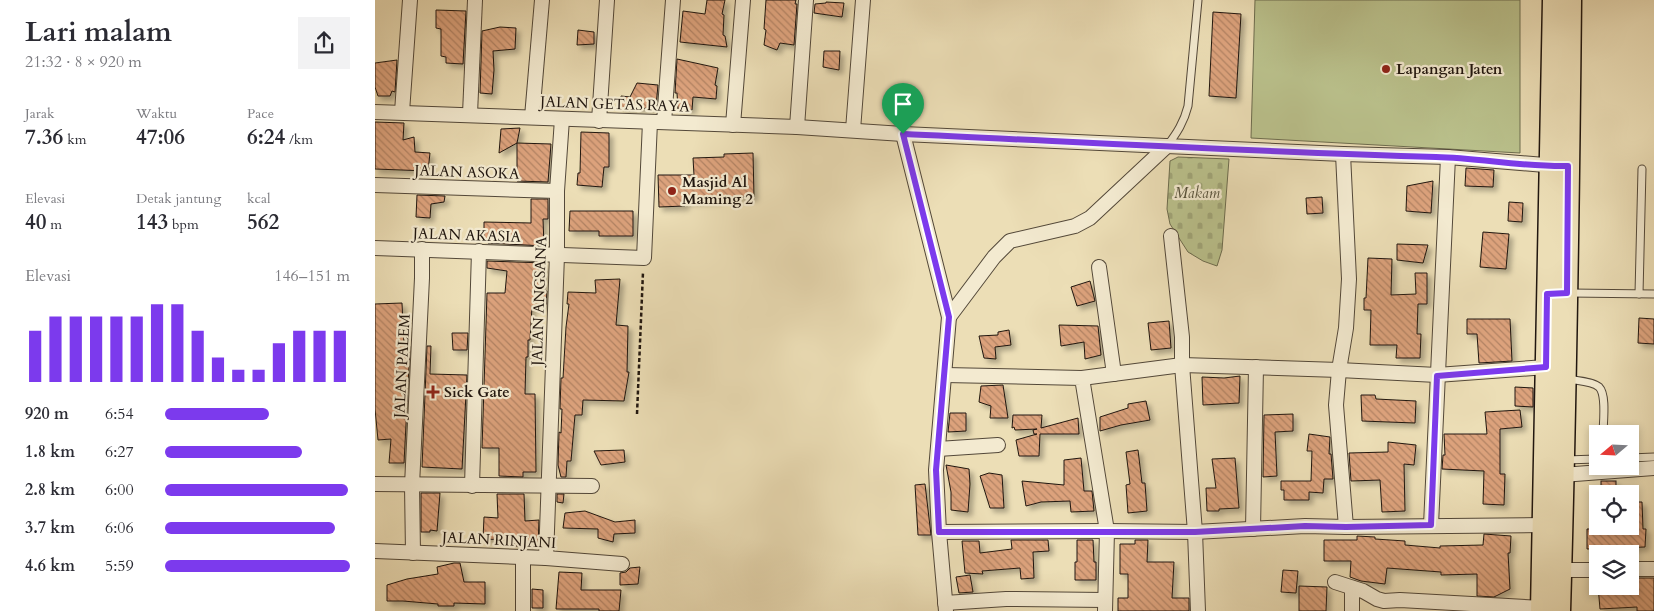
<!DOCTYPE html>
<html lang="id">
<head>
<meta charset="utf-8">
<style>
	body { margin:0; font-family:Cardo,serif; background:#f2f2f3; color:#2b2b33; height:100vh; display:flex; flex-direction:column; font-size:19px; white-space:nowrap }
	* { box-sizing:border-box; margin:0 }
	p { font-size:16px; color:#7c7c81 }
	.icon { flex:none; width:28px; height:28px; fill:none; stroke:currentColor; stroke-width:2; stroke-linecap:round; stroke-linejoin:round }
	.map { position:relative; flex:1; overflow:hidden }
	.details { display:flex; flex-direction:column; background:#fff; width:375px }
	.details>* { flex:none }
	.needle { width:32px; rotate:251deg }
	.fabs { position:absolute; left:1214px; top:425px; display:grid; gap:10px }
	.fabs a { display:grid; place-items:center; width:50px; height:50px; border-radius:0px; background:#fff; box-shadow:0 2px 8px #0003; font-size:25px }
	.pin { position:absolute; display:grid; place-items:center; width:42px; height:42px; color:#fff; margin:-51px -21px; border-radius:50% 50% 50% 0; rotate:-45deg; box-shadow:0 0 5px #0007 }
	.pin .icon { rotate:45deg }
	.round { display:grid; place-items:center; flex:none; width:52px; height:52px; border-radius:0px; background:#f2f2f3 }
	.summary { display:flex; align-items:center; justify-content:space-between; height:85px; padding:0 25px }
	h1 { font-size:28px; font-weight:700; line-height:38px }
	.figures { display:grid; grid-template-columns:repeat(3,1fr); gap:8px; height:85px; padding:5px 25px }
	.figures div { display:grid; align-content:center }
	.figures b { font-size:21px; font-weight:700 }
	.figures small { font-size:14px; font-weight:400 }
	.figures p { font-size:14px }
	.chart { height:140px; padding:10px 25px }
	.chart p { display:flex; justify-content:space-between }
	.chart svg { width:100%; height:90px; margin-top:5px; stroke:#7c3aed; stroke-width:6 }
	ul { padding:0 25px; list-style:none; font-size:16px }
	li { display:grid; grid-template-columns:80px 60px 1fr; align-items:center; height:38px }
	li i { height:12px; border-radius:6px; background:#7c3aed }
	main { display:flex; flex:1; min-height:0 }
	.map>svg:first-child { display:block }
</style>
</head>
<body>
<main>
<section class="details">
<div class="summary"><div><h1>Lari malam</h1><p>21:32 · 8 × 920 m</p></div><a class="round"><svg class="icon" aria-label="share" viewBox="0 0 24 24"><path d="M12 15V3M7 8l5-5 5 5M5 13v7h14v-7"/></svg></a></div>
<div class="figures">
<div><p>Jarak</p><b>7.36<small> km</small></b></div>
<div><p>Waktu</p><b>47:06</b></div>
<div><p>Pace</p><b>6:24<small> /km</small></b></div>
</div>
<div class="figures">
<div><p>Elevasi</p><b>40<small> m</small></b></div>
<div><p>Detak jantung</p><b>143<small> bpm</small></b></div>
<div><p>kcal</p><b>562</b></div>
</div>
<div class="chart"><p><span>Elevasi</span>146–151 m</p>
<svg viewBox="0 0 160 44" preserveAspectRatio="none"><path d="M5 44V19M15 44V12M25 44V12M35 44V12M45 44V12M55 44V12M65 44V6M75 44V6M85 44V19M95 44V32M105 44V38M115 44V38M125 44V25M135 44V19M145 44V19M155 44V19"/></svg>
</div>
<ul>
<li><b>920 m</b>6:54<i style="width:56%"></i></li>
<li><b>1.8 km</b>6:27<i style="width:74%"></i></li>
<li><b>2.8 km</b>6:00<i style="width:99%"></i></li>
<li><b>3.7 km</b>6:06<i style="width:92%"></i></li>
<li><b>4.6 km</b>5:59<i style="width:100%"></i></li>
</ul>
</section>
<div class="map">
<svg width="1279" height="611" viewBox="0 0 1279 611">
	<defs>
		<pattern id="cemetery-stones" width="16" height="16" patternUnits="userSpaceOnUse" patternTransform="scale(1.25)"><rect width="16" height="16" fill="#bac18c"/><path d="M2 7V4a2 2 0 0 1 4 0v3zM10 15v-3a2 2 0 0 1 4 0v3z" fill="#a0a578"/></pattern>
		<pattern id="building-back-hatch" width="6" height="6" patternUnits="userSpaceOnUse" patternTransform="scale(1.25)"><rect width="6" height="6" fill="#dca27c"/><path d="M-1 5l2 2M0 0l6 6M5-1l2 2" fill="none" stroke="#b28364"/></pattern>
		<filter id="shadow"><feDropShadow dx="4" dy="4" stdDeviation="2.5" flood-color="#0004"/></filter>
	</defs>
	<rect width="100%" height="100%" fill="#ecdeb6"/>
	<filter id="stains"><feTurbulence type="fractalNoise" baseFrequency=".004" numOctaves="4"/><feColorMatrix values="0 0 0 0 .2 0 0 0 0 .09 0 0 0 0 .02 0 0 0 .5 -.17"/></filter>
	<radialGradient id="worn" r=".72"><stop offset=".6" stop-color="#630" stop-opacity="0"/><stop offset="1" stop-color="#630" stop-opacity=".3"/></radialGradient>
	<polygon fill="url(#cemetery-stones)" stroke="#6d6c4e" points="803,157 854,159 847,250 842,266 828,261 813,252 795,224 792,209 795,161"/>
	<polygon fill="#bac18c" stroke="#6d6c4e" points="880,0 1145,0 1145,153 876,138"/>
	<g fill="url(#building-back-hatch)" stroke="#20160f" filter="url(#shadow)">
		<polygon points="332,0 350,0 347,14 349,15 348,35 350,36 352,47 305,42 308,11 330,14"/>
		<polygon points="391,0 421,0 420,4 422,4 419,45 405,43 402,50 389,45 391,30 389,29"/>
		<polygon points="451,2 469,3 467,17 439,13 440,4 451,3"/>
		<polygon points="61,10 91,11 88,64 71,63 71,57 66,56 66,29 61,28"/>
		<polygon points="838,12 866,14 861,98 834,96"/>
		<polygon points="125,27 141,28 140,49 118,51 119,70 117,94 105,93 107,31"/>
		<polygon points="203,30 219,32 219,44 202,45"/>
		<polygon points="449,51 465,51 464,70 448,67"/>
		<polygon points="302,59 343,68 340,85 342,86 341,99 318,97 317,110 303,109 302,93 300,93"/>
		<polygon points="22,60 20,92 17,91 15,96 3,96 0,87 0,63"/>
		<polygon points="262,83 283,85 281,106 277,106 277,108 246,109 246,96 255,97"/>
		<polygon points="0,122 29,123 28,140 39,137 40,152 55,153 53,171 0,169"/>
		<polygon points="145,128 142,143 124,153 126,129"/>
		<polygon points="206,132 234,133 234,167 229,167 227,187 202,185 203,173 205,173"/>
		<polygon points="142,143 176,144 173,182 142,181"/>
		<polygon points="378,153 379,197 343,197 343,200 310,201 310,206 284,207 283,175 319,175 318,158 349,157 349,154"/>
		<polygon points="1091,168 1119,170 1118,187 1090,186"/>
		<polygon points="1058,181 1056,213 1031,211 1032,186"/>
		<polygon points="42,195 70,196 69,202 56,204 55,218 41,217"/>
		<polygon points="947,197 948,213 932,214 931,198"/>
		<polygon points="156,199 173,199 173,219 168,219 169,246 113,243 113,241 109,241 109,222 156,223"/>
		<polygon points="1134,202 1148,203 1147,222 1133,221"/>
		<polygon points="195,211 258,211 258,236 224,236 224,231 194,231"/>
		<polygon points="1108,232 1134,234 1131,269 1105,267"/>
		<polygon points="1022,244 1053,245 1048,263 1022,260"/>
		<polygon points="993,258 1017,259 1016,295 1041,294 1040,273 1052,273 1052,304 1043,304 1042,334 1046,334 1045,358 1021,358 1022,345 995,345 996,310 989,310 989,298 991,298"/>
		<polygon points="112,261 170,263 168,291 172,291 171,304 170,306 157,306 155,340 153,340 153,357 151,357 150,394 160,394 161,472 148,472 148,477 124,476 124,448 107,448 112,293 130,293 132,271 112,268"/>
		<polygon points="245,279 241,325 253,326 252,372 254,372 249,401 208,400 207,415 200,415 196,461 192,461 191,477 186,477 183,465 184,432 186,433 187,409 185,409 186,378 188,378 191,327 194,304 192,304 193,292 221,293 220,280"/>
		<polygon points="715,281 720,301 702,306 696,287"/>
		<polygon points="27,303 29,346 35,346 29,463 14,463 16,439 3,440 0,409 0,304"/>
		<polygon points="1264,318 1279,319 1279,344 1263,343"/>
		<polygon points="1092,319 1135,319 1137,361 1104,363 1102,334 1092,334"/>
		<polygon points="794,321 796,348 776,350 773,323"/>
		<polygon points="684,325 723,326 726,355 710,359 709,342 686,346"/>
		<polygon points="634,330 636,345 620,347 621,359 609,358 604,336 623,335 623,332"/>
		<polygon points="77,333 93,333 92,350 78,350"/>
		<polygon points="52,346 56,346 55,374 92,375 87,469 47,467"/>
		<polygon points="865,376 864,403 828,405 827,377 849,378"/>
		<polygon points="628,385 633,418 615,418 616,406 604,402 606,386"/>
		<polygon points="1140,387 1158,388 1158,407 1140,406"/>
		<polygon points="986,395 1000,395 1001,399 1041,401 1040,423 987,421"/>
		<polygon points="771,401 775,420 746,425 725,431 725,417 753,408 753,404"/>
		<polygon points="1145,410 1147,427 1125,429 1125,474 1130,474 1129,505 1108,504 1109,471 1067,469 1068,455 1070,455 1069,434 1112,434 1110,412"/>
		<polygon points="575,413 591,413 591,431 573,432"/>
		<polygon points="918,414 918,431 900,432 902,476 888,477 889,415"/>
		<polygon points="638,415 667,415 666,428 703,418 704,434 665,434 664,456 644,456 641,440 662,434 659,434 658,430 662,429 640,430 639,427 637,428"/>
		<polygon points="934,434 955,437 954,454 956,454 958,479 949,479 948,493 934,492 934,500 909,500 909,490 906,490 906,481 936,481 937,451 932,451"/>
		<polygon points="1013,442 1041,445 1039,465 1029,464 1030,511 1007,512 1005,480 976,481 974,453 1013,452"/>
		<polygon points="249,450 250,462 226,465 219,451"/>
		<polygon points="763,450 767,483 770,483 772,511 753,513 751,485 755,484 751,452"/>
		<polygon points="706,458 709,491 717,491 719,511 696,512 695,501 666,502 651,506 647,481 689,485 689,460"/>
		<polygon points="860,458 864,508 844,509 844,511 832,511 831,488 841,488 837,459"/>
		<polygon points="571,465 594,469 595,484 593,512 576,510 576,492"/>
		<polygon points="614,473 627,475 629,508 615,508 605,476"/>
		<rect x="1226" y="481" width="15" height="13"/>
		<polygon points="550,484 556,535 543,535 540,485"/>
		<polygon points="46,493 65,493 62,531 55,530 55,532 46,532"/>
		<polygon points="122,494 149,494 150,521 164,520 163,546 140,546 139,540 108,539 109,517 123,518"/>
		<polygon points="182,494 189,494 188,503 182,502"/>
		<polygon points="1255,502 1267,502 1268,529 1271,529 1270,547 1212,549 1212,529 1224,529 1224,526 1255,526"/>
		<polygon points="210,511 240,522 260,520 260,533 239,534 238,542 223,538 223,529 188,528 190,513"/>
		<polygon points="1109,534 1136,536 1135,553 1133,553 1135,589 1119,597 1102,596 1102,574 1066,575 1066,572 1012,568 1010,584 986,581 975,577 976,561 949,561 949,540 982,540 982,536 1000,537 1000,539 1030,541 1030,545 1065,548 1065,546 1108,545"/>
		<polygon points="636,540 673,540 674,551 658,552 659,578 646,579 645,568 607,571 608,574 590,573 587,541 604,541 605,553 637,549"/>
		<polygon points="702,540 718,540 719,562 721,562 721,580 700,580 700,562 702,562"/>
		<polygon points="760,540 773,540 772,562 799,562 797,598 814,598 814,611 743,611 743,598 753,598 753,574 745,574 745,544 760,544"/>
		<polygon points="79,563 85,563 89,582 110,582 110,604 79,603 79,606 63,606 63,604 28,601 12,601 12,585 32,579 63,574 62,567"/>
		<polygon points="265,567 263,584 245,585 245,573 251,572 255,568"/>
		<polygon points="908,570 923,571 921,593 906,592"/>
		<polygon points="184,572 207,573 206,590 246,590 244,611 224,611 224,609 181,609"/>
		<polygon points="595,575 598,592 584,593 581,577"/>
		<polygon points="1257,578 1279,578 1279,611 1262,611 1262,607 1225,609 1223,586 1258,586"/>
		<polygon points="924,586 952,587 951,611 924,611"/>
		<polygon points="157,589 168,590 168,608 157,608"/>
	</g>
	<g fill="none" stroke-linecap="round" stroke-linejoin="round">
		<defs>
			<g id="service">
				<path d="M792 146C802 133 809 122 813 106L823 0"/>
				<polyline points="1195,293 1279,294"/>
				<polyline points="1264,294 1267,169"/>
				<path d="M1193 379C1202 381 1217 381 1224 387 1232 395 1228 423 1228 434"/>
				<polyline points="1255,458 1279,457"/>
				<polyline points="1190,460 1222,459"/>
			</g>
			<g id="minor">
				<polyline points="0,112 422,127 528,134 968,154 1073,157 1182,166"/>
				<polyline points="27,112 35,0"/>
				<polyline points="95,114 100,0"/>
				<polyline points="157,117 167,0"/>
				<polyline points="224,121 232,0"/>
				<polyline points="289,122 298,0"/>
				<polyline points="358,125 368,0"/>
				<polyline points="422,127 431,0"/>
				<polyline points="478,130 488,0"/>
				<polyline points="528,134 574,317 561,470 564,532 571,611"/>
				<polyline points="968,154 974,279 971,328 964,370 961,405 971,527"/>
				<polyline points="0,185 182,191"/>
				<polyline points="796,236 807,337 807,365 820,532 823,611"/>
				<polyline points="0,248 269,258 275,122"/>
				<polyline points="724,267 739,374"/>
				<polyline points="574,317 619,257 635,241 700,226 715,218 792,146"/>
				<polyline points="570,375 707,378 732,531 730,611"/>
				<polyline points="707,378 807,365 964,370 1062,375 1171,367"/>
				<polyline points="563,449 623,445"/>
				<polyline points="1187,475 1279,468"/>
				<polyline points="0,484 217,486"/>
				<polyline points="97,486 104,251"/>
				<polyline points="1056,525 1073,157"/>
				<polyline points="878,529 881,367"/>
				<polyline points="564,532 732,531 820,532 930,526 971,527 1168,525"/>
				<polyline points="0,551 171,558 247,564"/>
				<polyline points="38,553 37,485 47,278 47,249"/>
				<polyline points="148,557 148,611"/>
				<polyline points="171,558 182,255 182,191 187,119"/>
				<polyline points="1255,569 1279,569"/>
				<polyline points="1186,570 1222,570"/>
				<polyline points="960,582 988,591 1002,599 1009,601 1025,600 1167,608"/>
				<polyline points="570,603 631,599 730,600"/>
				<polyline points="977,611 977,588"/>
			</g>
			<g id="primary">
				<polyline points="1167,611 1179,0"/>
				<path d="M1184 611C1190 407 1193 204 1195 0"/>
			</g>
		</defs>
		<use href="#service" stroke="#534839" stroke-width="9"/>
		<use href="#minor" stroke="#534839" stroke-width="16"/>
		<use href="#primary" stroke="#20160f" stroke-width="25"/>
		<polyline stroke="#20160f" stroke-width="2.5" stroke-dasharray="4 2.5" stroke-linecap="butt" points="262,414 268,272"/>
		<use href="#service" stroke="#f3ead0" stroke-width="7"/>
		<use href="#minor" stroke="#f3ead0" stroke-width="14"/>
		<use href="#primary" stroke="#ecdeb6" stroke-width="22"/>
	</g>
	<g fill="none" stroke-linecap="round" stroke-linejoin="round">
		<defs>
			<path id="route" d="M528 134C705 142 883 152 1061 157 1105 158 1148 167 1193 166L1192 293 1172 294 1171 367 1062 376 1056 525 971 527 930 526 820 532H564L561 470 574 317Z"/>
		</defs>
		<use href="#route" stroke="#fff" stroke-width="10"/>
		<use href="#route" stroke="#7c3aed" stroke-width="6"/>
	</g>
	<g fill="#8f2418" stroke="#f3ead0" stroke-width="2">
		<circle cx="1011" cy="69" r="5"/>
		<circle cx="297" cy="191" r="5"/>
		<path d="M55.5 384.5h5v5h5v5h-5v5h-5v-5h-5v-5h5z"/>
	</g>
	<g text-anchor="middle" stroke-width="4.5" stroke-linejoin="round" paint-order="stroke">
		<g font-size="15" font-weight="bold" fill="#20160f" stroke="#f3ead0" text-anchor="start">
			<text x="1021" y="74">Lapangan Jaten</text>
			<text x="307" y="187">Masjid Al<tspan x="307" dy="17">Maming 2</tspan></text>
			<text x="69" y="397">Sick Gate</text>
		</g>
		<g font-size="15" fill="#20160f" stroke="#f3ead0">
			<text transform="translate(240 104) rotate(2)" y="5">JALAN GETAS RAYA</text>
			<text transform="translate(92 172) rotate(2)" y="5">JALAN ASOKA</text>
			<text transform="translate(92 235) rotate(2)" y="5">JALAN AKASIA</text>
			<text transform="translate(164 301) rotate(-88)" y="5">JALAN ANGSANA</text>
			<text transform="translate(27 366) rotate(-87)" y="5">JALAN PALEM</text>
			<text transform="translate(124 540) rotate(3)" y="5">JALAN RINJANI</text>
		</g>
		<g font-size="15" font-style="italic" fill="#56523b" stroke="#f3ead0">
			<text x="822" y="198">Makam</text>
		</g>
	</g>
	<rect width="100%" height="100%" filter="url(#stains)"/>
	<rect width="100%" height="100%" fill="url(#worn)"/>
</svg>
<div class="fabs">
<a><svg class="needle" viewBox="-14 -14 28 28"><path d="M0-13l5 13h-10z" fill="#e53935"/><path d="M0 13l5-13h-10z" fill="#7c7c81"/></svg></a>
<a><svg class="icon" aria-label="locate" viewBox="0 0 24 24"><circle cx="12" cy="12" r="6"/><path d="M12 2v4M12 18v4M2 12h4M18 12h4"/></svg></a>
<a><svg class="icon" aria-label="layers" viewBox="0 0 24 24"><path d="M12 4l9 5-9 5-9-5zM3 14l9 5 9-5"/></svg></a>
</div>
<div class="pin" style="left:528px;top:134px;background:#1e9e55"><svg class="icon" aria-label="arrive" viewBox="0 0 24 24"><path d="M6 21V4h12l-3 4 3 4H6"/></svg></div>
</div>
</main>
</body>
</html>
